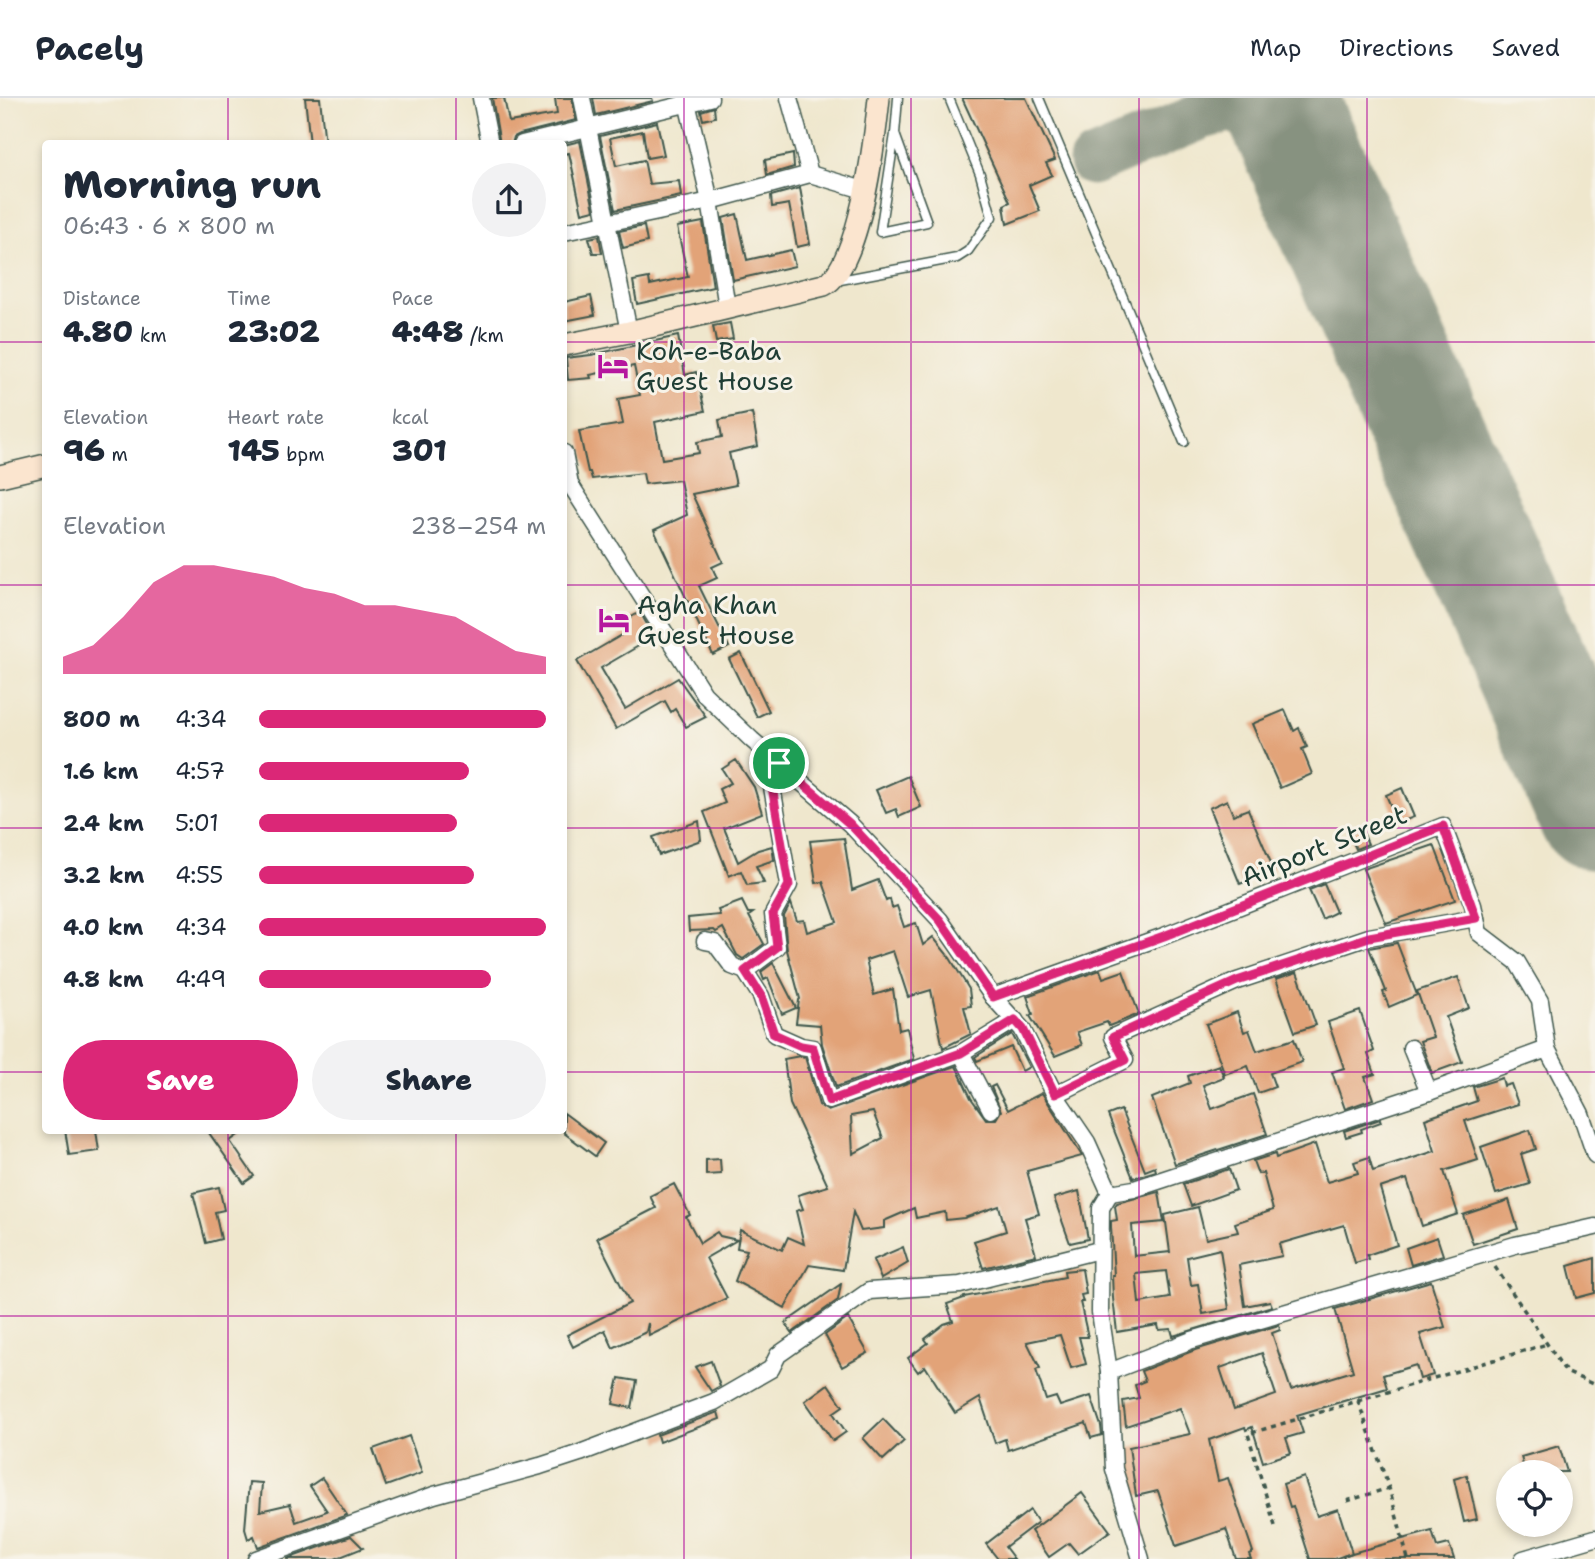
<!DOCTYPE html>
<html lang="en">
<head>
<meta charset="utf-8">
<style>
	body { margin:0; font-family:"Shantell Sans",sans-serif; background:#f2f2f3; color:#1f2937; height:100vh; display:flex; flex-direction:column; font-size:26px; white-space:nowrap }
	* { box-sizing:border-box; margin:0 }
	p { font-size:23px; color:#747a83 }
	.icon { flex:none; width:38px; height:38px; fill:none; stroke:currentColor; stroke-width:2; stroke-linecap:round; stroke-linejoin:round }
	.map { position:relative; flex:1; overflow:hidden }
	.panel { position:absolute; left:42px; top:42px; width:525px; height:994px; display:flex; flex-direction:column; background:#fff; border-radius:7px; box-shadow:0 4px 10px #0003 }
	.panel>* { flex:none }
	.buttons { position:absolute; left:1496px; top:1362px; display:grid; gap:14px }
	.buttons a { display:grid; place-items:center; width:77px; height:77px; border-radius:50%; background:#fff; box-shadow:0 4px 10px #0003; font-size:35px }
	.pin { position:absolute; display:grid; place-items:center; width:60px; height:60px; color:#fff; margin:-30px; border:4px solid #fff; border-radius:50%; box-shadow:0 2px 7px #0007 }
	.round { display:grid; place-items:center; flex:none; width:74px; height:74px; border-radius:37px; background:#f2f2f3 }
	.overview { display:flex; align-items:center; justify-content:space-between; height:119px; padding:0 21px }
	h1 { font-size:38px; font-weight:800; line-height:52px }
	.stats { display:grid; grid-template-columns:repeat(3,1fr); gap:10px; height:119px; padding:7px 21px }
	.stats div { display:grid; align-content:center }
	.stats b { font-size:30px; font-weight:800 }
	.stats small { font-size:19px; font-weight:400 }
	.stats p { font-size:19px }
	.chart { height:196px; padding:14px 21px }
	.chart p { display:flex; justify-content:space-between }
	.chart svg { width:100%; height:126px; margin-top:7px; fill:#db2777; opacity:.7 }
	.cta { display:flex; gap:14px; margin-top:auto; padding:14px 21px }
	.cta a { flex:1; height:80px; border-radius:42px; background:#db2777; color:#fff; font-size:28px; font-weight:800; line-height:80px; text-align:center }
	.cta a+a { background:#f2f2f3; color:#1f2937 }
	ul { padding:0 21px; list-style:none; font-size:23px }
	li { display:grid; grid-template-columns:112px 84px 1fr; align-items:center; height:52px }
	li i { height:18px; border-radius:9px; background:#db2777 }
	header { display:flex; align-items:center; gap:42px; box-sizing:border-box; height:98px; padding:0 35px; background:#fff; border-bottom:2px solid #e0e1e3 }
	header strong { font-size:33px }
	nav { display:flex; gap:38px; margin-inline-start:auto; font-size:24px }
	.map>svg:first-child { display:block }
</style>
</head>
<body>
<header>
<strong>Pacely</strong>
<nav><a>Map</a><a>Directions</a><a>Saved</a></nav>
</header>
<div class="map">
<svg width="1595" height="1461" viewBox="0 0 1595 1461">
	<rect width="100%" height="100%" fill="#f7f3e8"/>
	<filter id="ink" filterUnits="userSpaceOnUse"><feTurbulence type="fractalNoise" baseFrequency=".0143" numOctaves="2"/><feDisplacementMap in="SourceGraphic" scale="14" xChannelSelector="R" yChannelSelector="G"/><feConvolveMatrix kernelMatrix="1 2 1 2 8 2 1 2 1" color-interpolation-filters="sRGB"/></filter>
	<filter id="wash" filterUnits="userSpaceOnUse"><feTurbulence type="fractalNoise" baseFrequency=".00686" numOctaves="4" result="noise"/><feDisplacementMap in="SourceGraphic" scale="28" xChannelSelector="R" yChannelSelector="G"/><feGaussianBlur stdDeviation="1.57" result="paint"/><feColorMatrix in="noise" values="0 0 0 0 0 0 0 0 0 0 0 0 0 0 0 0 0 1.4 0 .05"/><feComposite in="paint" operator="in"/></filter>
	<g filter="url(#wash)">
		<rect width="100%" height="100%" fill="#efe7cd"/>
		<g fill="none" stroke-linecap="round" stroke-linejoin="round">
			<polyline stroke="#879280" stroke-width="47" points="1092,64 1202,18 1228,11 1270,21 1299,46"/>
			<polyline stroke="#879280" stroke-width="116" points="1279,0 1595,714"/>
		</g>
		<g id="blocks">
			<g fill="#e2a378" fill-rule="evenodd">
				<polygon points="305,0 320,0 325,46 310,46"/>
				<polygon points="492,0 504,0 509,24 557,16 555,0 572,0 576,22 520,36 514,39 512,46 500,46"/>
				<polygon points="593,0 652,0 653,3 596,17"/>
				<polygon points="962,0 1026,0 1055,62 1046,65 1052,77 1029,87 1040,113 1007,126 1004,107 1010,104"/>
				<polygon points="714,9 715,19 703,22 701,13"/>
				<polygon points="657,24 664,57 647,60 643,33 610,40 616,68 644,62 649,86 679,83 681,98 615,112 600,38"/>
				<polygon points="580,43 594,112 582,115 569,55 564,56 564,47"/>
				<polygon points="793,56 794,69 767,77 765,62"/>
				<polygon points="800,90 810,146 797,149 789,106 772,109 771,98"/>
				<polygon points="737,116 747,162 791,152 795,168 733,182 723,120"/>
				<polygon points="703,124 713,189 637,206 633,183 649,180 650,187 688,179 677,129"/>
				<polygon points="644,128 647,144 623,150 619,133"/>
				<polygon points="599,138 602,155 593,155 589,140"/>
				<polygon points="591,198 595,217 564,223 564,204"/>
				<polygon points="730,225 733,241 716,244 713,228"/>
				<polygon points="678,238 685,277 696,274 705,313 655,324 662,361 699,355 697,344 722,339 719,322 752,315 758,348 729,355 736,387 692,396 723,464 712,469 717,480 699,488 729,549 713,557 654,432 687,417 680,382 645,386 643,375 592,381 590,374 588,374 579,333 623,326 618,301 640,297 634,268 590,277 591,280 568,282 566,260 591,257"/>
				<polygon points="640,514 654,539 601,570 625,611 678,580 706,619 686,629 675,611 671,614 665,603 616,631 577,563 627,534 621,525"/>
				<polygon points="741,555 769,613 757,619 729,561"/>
				<polygon points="1285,612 1294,633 1299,630 1307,649 1302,651 1312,676 1280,690 1252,626"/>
				<polygon points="736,662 754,689 762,715 724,730 738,764 758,752 772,748 774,762 756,768 764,785 747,787 741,773 729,778 704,714 725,705 719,691 731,685 722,671"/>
				<polygon points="908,678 921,709 899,719 896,711 886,715 876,692"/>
				<polygon points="1402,690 1414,719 1398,725 1386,697"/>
				<polygon points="1227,702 1233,717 1248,711 1274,772 1240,786 1209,710"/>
				<polygon points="699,723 701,742 659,757 653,739"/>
				<polygon points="1361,730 1368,746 1356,751 1349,736"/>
				<polygon points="844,740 852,792 878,782 886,803 890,801 892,810 897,808 904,829 916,825 923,847 933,839 950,860 969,891 971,908 964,909 971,936 943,950 931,892 908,899 893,853 866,862 874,897 893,891 899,932 907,930 914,961 836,989 822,946 820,927 796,925 799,902 800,901 787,852 784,818 791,805 797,823 804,822 807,834 837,824 823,784 816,785 810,743"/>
				<polygon points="1434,747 1455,802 1386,825 1363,771"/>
				<polygon points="1324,786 1336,814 1322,821 1309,792"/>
				<polygon points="742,803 748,815 753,815 749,818 764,846 743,861 737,857 723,830 716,834 714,832 689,833 688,820 720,817 718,812"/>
				<polygon points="1397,845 1417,897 1389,909 1383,894 1386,893 1369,850"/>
				<polygon points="773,865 796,910 782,916 768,880 764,882 761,874"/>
				<polygon points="1100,872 1103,880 1123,873 1139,916 1109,928 1107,924 1077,934 1082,947 1055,958 1030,918 1033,916 1027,898"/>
				<polygon points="1297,874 1316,927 1295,934 1276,881"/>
				<polygon points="1458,879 1469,910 1446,919 1462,964 1432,975 1420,943 1433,939 1417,893"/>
				<polygon points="1360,913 1374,953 1368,956 1375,976 1365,979 1373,1001 1345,1011 1332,974 1344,970 1328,924"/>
				<polygon points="1237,914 1244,934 1249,932 1257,953 1294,941 1302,964 1270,975 1275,989 1258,995 1248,968 1225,976 1206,926"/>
				<polygon points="1012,936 1029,969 1022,973 1011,949 977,963 975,959"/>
				<path d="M800 958 805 959 819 1007 828 1013 956 968 971 1000 986 1021H996L1001 1013 991 989 995 987 1008 1012 1042 995 1082 1058 1027 1073 1039 1116 1025 1120 1036 1157 983 1170 974 1143 1006 1133 999 1108 964 1120 946 1122 945 1114 916 1120 914 1110 884 1123V1130L861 1133 853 1114 843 1172 809 1167 785 1210 735 1183 747 1152 737 1150 740 1132 782 1152 788 1139 804 1146 796 1113 803 1111 798 1097 828 1088 790 1006 784 961ZM873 1014 883 1040 853 1056 851 1018Z"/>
				<polygon points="1219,967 1224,979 1203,987 1212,1011 1253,996 1267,1036 1175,1066 1152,1000 1190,985 1188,978"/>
				<path d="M1502 980 1504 988 1511 986 1518 1006 1465 1023 1478 1062 1444 1073 1458 1116 1422 1128 1407 1081 1380 1090 1397 1147 1367 1157 1368 1161 1355 1165 1344 1127 1279 1146 1282 1158 1239 1167 1245 1208 1270 1203 1272 1208 1173 1238 1171 1231 1159 1232 1158 1227 1117 1234 1113 1200 1112 1177H1114L1111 1129V1123L1117 1122 1115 1108 1117 1105 1159 1094 1164 1124 1132 1127 1134 1158 1170 1154 1165 1117 1198 1109 1206 1141 1238 1134 1235 1125 1273 1112 1263 1075 1258 1076 1253 1063 1275 1056 1276 1060 1315 1046 1327 1084 1358 1075 1354 1064 1369 1059 1373 1073 1435 1053 1425 1021 1477 1003 1473 989ZM1220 1151 1229 1211 1203 1216 1198 1186 1191 1187 1187 1159ZM1166 1173 1170 1200 1139 1205 1136 1176Z"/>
				<polygon points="1121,1012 1145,1073 1155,1069 1156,1073 1133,1080 1108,1017"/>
				<polygon points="564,1015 604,1045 595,1058 564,1035"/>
				<polygon points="1380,1021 1381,1024 1361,1031 1362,1034 1346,1039 1344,1033"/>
				<polygon points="65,1032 96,1032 99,1053 69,1057"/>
				<polygon points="207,1032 245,1032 230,1043 254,1078 244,1085"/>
				<polygon points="1530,1032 1536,1051 1521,1056 1530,1086 1496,1096 1481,1049"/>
				<polygon points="720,1061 721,1076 706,1077 706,1062"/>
				<polygon points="1229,1071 1236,1092 1191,1108 1183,1086"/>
				<polygon points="674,1086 690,1117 686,1119 700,1145 717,1134 720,1138 737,1142 706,1160 727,1200 649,1238 648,1225 646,1234 613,1250 605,1232 573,1249 567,1237 630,1205 597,1140 656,1110 650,1098"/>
				<polygon points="219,1089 224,1112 215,1114 221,1141 206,1145 193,1095"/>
				<polygon points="1079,1093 1088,1141 1070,1145 1054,1100"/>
				<polygon points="1509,1102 1518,1131 1473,1146 1463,1117"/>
				<polygon points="1437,1139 1443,1157 1411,1167 1406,1150"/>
				<polygon points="903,1149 908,1165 881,1181 873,1162"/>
				<polygon points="1595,1160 1595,1195 1576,1200 1568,1168"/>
				<polygon points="1082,1171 1086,1196 1081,1197 1083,1204 1080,1204 1088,1239 1079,1239 1086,1266 1071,1270 1060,1237 1027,1244 1040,1270 1036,1272 1046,1302 1056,1299 1060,1308 1091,1298 1101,1328 1102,1337 1091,1340 1086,1325 1008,1352 1005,1341 995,1345 980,1300 955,1315 925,1268 918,1274 908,1260 928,1245 925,1241 944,1226 953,1223 947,1206 964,1200 964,1199 1065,1179 1064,1173"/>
				<path d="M1431 1183 1445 1229 1420 1236 1433 1277 1420 1281 1416 1267 1383 1277 1387 1290 1297 1317 1303 1335 1286 1340 1291 1355 1263 1364 1252 1329 1246 1332 1245 1329 1209 1342 1218 1383 1228 1380 1253 1454 1249 1456 1251 1461H1236L1226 1431 1176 1448 1158 1393 1136 1398 1129 1349 1190 1336 1180 1310 1126 1328 1123 1303 1139 1300 1135 1287 1145 1283 1141 1273 1195 1252 1279 1227 1280 1232 1272 1235 1291 1292 1353 1273 1335 1211ZM1262 1255 1276 1297 1234 1312 1220 1270Z"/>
				<polygon points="841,1186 838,1202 792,1235 785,1225"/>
				<polygon points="848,1220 868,1255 842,1269 825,1237"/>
				<polygon points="711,1263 720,1288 711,1293 695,1269"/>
				<polygon points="619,1280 637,1283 632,1310 613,1306"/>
				<polygon points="828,1286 843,1308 833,1315 846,1334 833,1343 805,1303"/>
				<polygon points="718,1314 720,1321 659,1344 657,1337"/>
				<polygon points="883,1321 904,1343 883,1362 863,1340"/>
				<polygon points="409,1338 422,1375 386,1388 373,1351"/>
				<polygon points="1559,1348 1567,1374 1525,1374 1521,1359"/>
				<polygon points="1467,1377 1477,1421 1464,1424 1454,1381"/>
				<polygon points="1304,1379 1317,1418 1338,1411 1352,1455 1334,1461 1310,1461 1293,1408 1290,1409 1283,1386"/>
				<polygon points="322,1380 347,1417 258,1449 254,1438 248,1441 245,1431 249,1384 262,1385 260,1413 290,1406 296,1424 327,1413 310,1388"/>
				<polygon points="1082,1395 1110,1433 1078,1456 1069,1445 1049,1459 1031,1433"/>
				<polygon points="1030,1412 1038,1424 1005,1449 1014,1461 998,1461 986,1446"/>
				<polygon points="1432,1433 1437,1449 1449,1446 1454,1461 1344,1461 1343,1458 1352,1455"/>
				<polygon points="351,1438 363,1450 335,1461 287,1461"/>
			</g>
		</g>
	</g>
	<g filter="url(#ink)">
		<use href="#blocks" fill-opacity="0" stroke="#3e564b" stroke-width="2"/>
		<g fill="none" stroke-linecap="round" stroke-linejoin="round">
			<defs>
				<g id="lane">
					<polyline points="1039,0 1184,344"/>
					<polyline points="895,36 927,124 880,134 895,36 898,0"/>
					<polyline points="835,183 957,160 968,153 992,119 980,76 949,0"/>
				</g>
				<g id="street">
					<polyline points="481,0 490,46"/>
					<polyline points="582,0 629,234"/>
					<polyline points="686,0 710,103 727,209"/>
					<polyline points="789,0 810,76"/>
					<polyline points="522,46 710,0"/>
					<polyline points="564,134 710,103 810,76 867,93"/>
					<polyline points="564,355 570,386 704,596 752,642 850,726 940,822 993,899 1022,931 1055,997 1087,1044 1110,1095 1101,1110 1100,1214 1109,1274 1114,1371 1141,1461"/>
					<polyline points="705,843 715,845 732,868 745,873 761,898 774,936 801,948 813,950 829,1003 961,955 1015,922"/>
					<polyline points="745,873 777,849 773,816 789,787 772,689 779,665"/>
					<polyline points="993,899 1164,838 1443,728 1473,807 1479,835 1517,864 1540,903 1547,951 1581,1016 1595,1057"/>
					<polyline points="1411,950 1429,994"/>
					<polyline points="961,955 991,1012"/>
					<polyline points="1055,997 1125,962 1113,939 1237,883 1369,839 1476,820"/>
					<polyline points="1110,1095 1134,1091 1429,994 1547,951"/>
					<polyline points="1109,1274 1192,1242 1515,1147 1595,1129"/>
					<polyline points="256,1461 434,1397 540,1368 580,1355 714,1304 771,1271 778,1257 869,1193 960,1187 1099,1152"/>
					<polyline points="1523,1461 1595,1440"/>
				</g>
				<g id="secondary">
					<path d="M564 247 629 234 824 187C860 170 875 39 879 0"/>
					<polyline points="0,378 46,367"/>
				</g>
			</defs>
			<use href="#lane" stroke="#3e564b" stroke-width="11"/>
			<use href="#street" stroke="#3e564b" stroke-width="19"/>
			<use href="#secondary" stroke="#3e564b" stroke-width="24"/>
			<g stroke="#3e564b" stroke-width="3.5" stroke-dasharray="5 5" stroke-linecap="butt">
				<polyline points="1495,1169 1566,1274 1595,1287"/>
				<polyline points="1358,1303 1389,1390 1408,1461"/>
				<polyline points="1347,1403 1389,1390"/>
				<polyline points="1275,1428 1248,1336 1547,1246"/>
			</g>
			<use href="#lane" stroke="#fff" stroke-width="8"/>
			<use href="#street" stroke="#fff" stroke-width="16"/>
			<use href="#secondary" stroke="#fbe5cf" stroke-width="21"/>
		</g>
	</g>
	<g fill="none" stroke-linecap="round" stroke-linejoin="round" filter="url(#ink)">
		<defs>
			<polygon id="route" points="779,665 850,726 940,822 993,899 1164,838 1443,728 1476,820 1369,839 1237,883 1113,939 1125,962 1055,996 1023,931 1015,922 961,955 829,1003 813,950 801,948 774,936 761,898 745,873 777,849 773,816 789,787 772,689"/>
		</defs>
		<use href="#route" stroke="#fff" stroke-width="14"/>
		<use href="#route" stroke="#db2777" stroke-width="9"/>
	</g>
	<path fill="none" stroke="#b5179e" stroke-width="2" stroke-opacity="0.55" d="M228 0V46M456 0V46M684 0V1461M911 0V1461M1139 0V1461M1367 0V1461M0 244H46M564 244H1595M0 487H46M564 487H1595M0 730H46M564 730H1595M0 974H46M564 974H1595M228 1032V1461M456 1032V1461M0 1218H1595"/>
	<defs>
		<symbol id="hotel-bare" viewBox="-9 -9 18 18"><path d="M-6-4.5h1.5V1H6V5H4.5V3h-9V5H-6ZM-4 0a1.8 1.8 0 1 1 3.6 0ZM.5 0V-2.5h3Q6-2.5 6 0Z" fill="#b5179e" stroke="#f7f3e8" stroke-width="2.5" paint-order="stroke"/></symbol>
	</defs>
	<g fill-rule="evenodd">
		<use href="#hotel-bare" x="591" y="246" width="44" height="44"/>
		<use href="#hotel-bare" x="592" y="500" width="44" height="44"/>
	</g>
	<g text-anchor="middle" stroke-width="6" stroke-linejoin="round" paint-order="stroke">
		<g font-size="26" fill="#1f3d34" stroke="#f7f3e8" text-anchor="start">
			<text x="636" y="262">Koh-e-Baba<tspan x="636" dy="30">Guest House</tspan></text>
			<text x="637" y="516">Agha Khan<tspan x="637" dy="30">Guest House</tspan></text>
		</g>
		<g font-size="26" fill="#1f3d34" stroke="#f7f3e8">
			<text transform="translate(1324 748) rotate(-22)" y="9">Airport Street</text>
		</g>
	</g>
</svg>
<div class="buttons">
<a><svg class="icon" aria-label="locate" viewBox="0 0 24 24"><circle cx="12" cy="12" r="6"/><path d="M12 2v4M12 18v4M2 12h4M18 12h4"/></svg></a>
</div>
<div class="pin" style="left:779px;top:665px;background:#1e9e55"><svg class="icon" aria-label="arrive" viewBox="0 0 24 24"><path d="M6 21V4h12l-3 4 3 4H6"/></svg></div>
<section class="panel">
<div class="overview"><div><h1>Morning run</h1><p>06:43 · 6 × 800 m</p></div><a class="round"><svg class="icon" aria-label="share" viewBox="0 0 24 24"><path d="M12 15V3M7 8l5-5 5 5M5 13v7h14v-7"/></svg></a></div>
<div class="stats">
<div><p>Distance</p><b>4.80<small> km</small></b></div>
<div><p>Time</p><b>23:02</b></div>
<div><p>Pace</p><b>4:48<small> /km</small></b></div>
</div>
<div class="stats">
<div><p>Elevation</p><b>96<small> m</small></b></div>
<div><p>Heart rate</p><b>145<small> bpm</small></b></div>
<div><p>kcal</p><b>301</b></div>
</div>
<div class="chart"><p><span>Elevation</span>238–254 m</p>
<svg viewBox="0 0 160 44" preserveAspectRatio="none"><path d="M0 44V38L10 34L20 24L30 12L40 6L50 6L60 8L70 10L80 14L90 16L100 20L110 20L120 22L130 24L140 30L150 36L160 38V44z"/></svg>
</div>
<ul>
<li><b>800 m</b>4:34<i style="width:100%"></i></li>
<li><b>1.6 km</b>4:57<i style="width:73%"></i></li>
<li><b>2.4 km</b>5:01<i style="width:69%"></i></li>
<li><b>3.2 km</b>4:55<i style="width:75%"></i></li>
<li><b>4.0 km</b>4:34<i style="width:100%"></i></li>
<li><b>4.8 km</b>4:49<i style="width:81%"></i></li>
</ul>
<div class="cta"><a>Save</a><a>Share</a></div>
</section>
</div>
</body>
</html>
